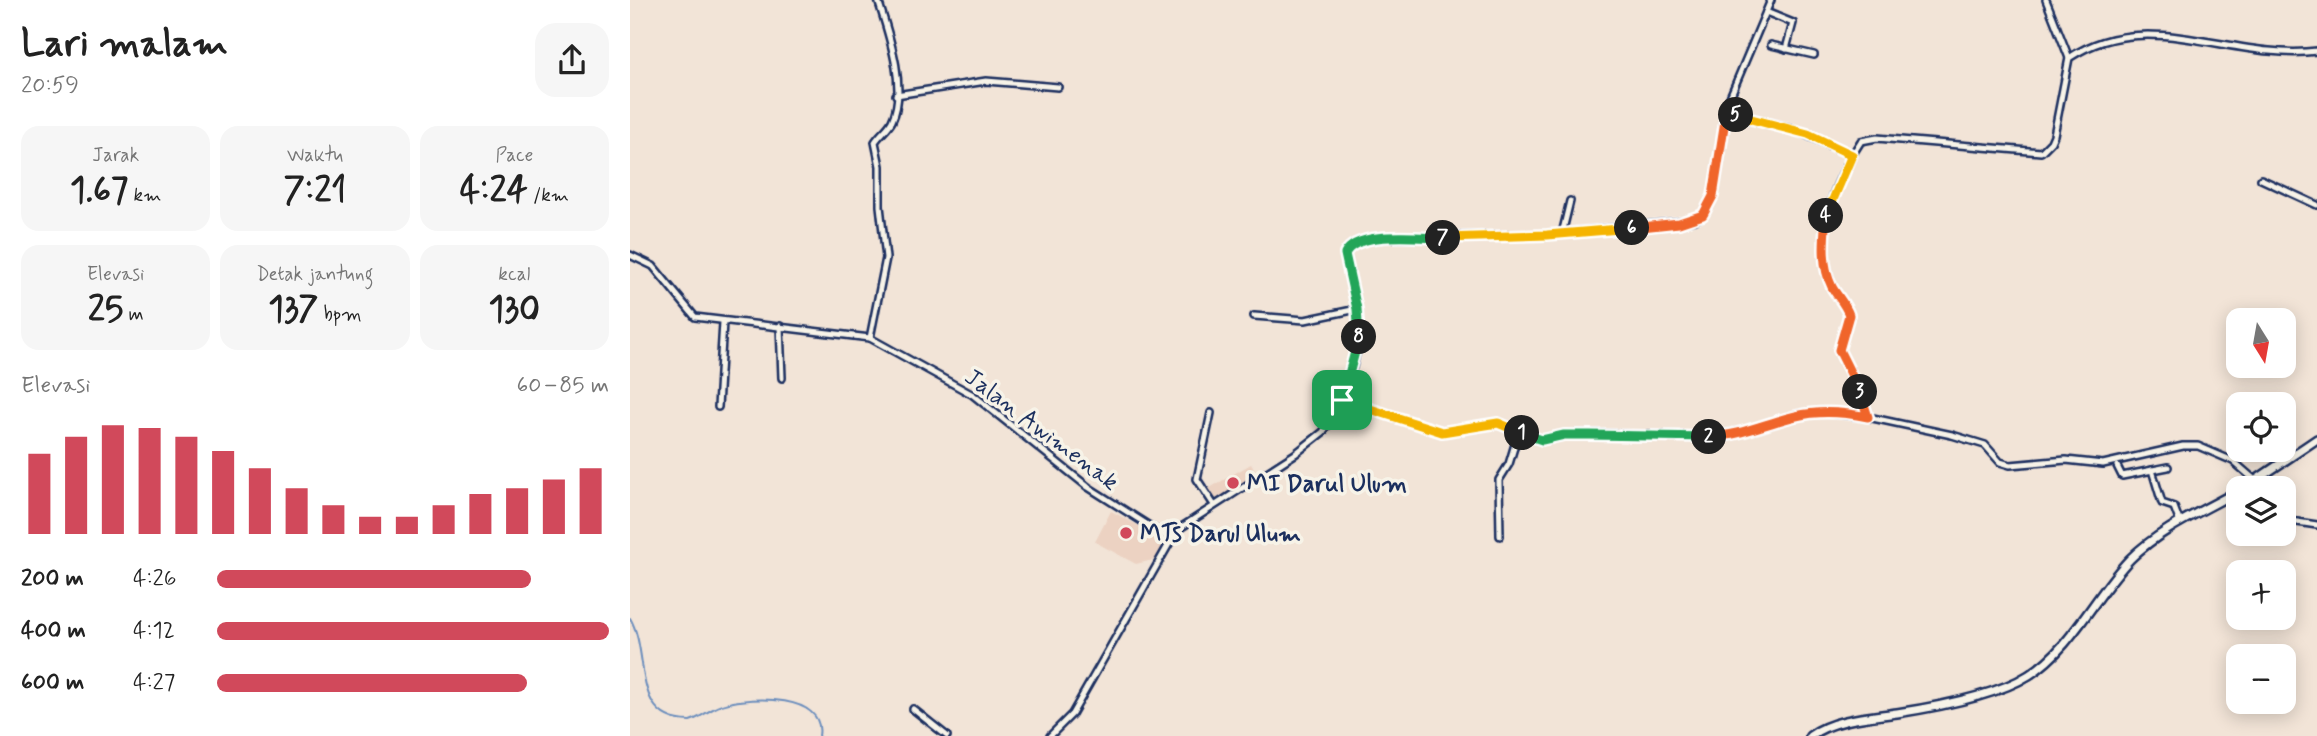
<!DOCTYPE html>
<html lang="id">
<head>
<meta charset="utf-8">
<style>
	body { margin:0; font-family:Mynerve,sans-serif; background:#f6f6f6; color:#222; height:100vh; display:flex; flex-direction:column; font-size:26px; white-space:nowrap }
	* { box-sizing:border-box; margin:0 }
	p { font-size:23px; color:#767676 }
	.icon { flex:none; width:38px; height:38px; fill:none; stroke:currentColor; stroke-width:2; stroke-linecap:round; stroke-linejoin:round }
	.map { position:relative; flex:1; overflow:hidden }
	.details { display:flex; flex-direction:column; background:#fff; width:630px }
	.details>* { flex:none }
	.needle { width:46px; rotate:169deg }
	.controls { position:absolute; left:1596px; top:308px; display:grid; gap:14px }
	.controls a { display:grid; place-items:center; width:70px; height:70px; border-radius:14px; background:#fff; box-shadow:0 4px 18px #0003; font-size:35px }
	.pin { position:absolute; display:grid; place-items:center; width:60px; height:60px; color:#fff; margin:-30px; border-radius:14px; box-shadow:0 4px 10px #0006 }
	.km { position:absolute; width:35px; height:35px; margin:-18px; border-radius:50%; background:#222; color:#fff; font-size:19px; line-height:35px; text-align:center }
	.round { display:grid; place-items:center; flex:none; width:74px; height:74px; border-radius:21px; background:#f6f6f6 }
	.summary { display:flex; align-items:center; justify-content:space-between; height:119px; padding:0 21px }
	h1 { font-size:38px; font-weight:700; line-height:52px }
	.stats { display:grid; grid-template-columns:repeat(3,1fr); gap:10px; height:119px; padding:7px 21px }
	.stats div { display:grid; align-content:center; border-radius:18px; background:#f6f6f6; text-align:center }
	.stats b { font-size:35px; font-weight:700 }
	.stats small { font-size:19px; font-weight:400 }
	.stats p { font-size:19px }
	.chart { height:196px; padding:14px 21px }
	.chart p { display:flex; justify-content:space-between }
	.chart svg { width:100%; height:126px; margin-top:7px; stroke:#d1495b; stroke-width:6 }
	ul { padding:0 21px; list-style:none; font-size:23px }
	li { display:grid; grid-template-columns:112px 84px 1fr; align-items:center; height:52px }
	li i { height:18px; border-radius:9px; background:#d1495b }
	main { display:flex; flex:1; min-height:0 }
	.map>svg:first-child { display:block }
</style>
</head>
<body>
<main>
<section class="details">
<div class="summary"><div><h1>Lari malam</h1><p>20:59</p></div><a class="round"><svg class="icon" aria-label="share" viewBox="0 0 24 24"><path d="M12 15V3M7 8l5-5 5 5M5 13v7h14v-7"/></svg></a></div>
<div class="stats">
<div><p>Jarak</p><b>1.67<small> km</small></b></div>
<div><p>Waktu</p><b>7:21</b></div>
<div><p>Pace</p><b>4:24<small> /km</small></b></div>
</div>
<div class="stats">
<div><p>Elevasi</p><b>25<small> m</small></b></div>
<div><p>Detak jantung</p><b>137<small> bpm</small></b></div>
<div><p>kcal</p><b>130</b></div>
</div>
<div class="chart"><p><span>Elevasi</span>60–85 m</p>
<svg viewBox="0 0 160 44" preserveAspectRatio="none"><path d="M5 44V16M15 44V10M25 44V6M35 44V7M45 44V10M55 44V15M65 44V21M75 44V28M85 44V34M95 44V38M105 44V38M115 44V34M125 44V30M135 44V28M145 44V25M155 44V21"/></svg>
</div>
<ul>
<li><b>200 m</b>4:26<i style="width:80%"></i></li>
<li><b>400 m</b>4:12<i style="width:100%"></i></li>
<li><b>600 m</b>4:27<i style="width:79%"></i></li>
</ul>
</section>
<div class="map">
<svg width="1687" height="736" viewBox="0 0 1687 736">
	<rect width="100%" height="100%" fill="#f2e4d7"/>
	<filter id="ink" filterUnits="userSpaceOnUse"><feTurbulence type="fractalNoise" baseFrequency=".0143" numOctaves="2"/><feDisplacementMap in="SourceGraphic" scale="14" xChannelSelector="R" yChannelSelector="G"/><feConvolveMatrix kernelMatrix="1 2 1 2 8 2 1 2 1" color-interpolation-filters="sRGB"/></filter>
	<g filter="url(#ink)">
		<g fill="#ecd2c2">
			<polygon points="621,464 628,476 585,501 578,489"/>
			<polygon points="481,511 535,540 527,559 506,564 465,542"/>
		</g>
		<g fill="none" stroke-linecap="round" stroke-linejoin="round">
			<path stroke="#6c8ebd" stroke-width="2" d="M0 618C21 654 0 721 60 721 73 717 82 707 95 704 122 696 196 694 189 736"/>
			<defs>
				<g id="street">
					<polyline points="1416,0 1439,58"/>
					<polyline points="1136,12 1163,23 1156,49"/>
					<polyline points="1141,45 1184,55"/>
					<polyline points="266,95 356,81 428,87"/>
					<polyline points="1096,114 1160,128 1222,155"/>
					<polyline points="1631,179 1687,205"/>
					<polyline points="932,234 940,201"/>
					<polyline points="0,255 23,266 65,317 240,338 343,395 458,487 540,539"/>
					<polyline points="624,316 675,320 727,309"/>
					<polyline points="150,326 152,378"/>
					<path d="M240 338 256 258 250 206V166L245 142C250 134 258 129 262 121 278 88 258 32 248 0"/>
					<polyline points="712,400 812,432 868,423 912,440 934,435 960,434 1083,437 1121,430 1167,415 1193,412 1238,417 1322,435 1355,445 1370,462 1380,465 1436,460 1473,464 1553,446 1568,446 1603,461 1626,481 1628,488"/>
					<polyline points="88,407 93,322"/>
					<polyline points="581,413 567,479 584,505"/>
					<path d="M1238 417 1229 389 1209 350 1219 315C1216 303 1204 294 1200 282 1183 232 1204 183 1231 141L1247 138 1411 152 1421 142 1424 135 1439 58C1516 5 1604 62 1687 51"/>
					<polyline points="1487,466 1492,476 1538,467"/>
					<polyline points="1522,470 1532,503 1544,507 1550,523"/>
					<polyline points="1654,520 1687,525"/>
					<polyline points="870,536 869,480 879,464 889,431"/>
					<polyline points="283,709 317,736"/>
					<path d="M420 736 442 714 547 530 665 454 693 432 703 417 723 367 729 340 727 309 715 254C722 240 736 240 750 238L917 235 1065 220 1073 215 1083 196 1098 102 1141 0"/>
				</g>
				<g id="secondary">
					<polyline points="1614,488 1687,439"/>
					<path d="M1180 736C1203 719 1239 717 1267 713 1306 707 1366 696 1399 675 1443 647 1465 595 1500 559 1530 529 1572 511 1608 491"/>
				</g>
			</defs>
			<use href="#street" stroke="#1b2f5e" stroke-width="10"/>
			<use href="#secondary" stroke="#1b2f5e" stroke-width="12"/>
			<use href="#street" stroke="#f7f3e8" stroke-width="5"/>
			<use href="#secondary" stroke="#f7f3e8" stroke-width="7"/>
		</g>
	</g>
	<g fill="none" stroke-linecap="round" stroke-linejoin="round" filter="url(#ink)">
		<defs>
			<polyline id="split-1" points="712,400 812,432 868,423 892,433"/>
			<polyline id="split-2" points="892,433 912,440 934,435 960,435 1079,437"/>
			<path id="split-3" d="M1079 437C1110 436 1136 423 1166 416 1190 410 1214 412 1238 417L1230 392"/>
			<path id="split-4" d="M1196 216C1194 239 1191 265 1202 287 1207 296 1216 305 1219 315L1209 350 1230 392"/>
			<polyline id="split-5" points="1106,115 1178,134 1222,155 1196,216"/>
			<polyline id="split-6" points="1002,228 1049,223 1073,215 1083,196 1096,114 1106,115"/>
			<polyline id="split-7" points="813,238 917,235 1002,228"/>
			<path id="split-8" d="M729 337 727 309 715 254C726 230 789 238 813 238"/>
			<polyline id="split-9" points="712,400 729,337"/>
		</defs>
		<use href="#split-1" stroke="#fff" stroke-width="14"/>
		<use href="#split-2" stroke="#fff" stroke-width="14"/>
		<use href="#split-3" stroke="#fff" stroke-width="14"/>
		<use href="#split-4" stroke="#fff" stroke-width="14"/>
		<use href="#split-5" stroke="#fff" stroke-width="14"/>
		<use href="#split-6" stroke="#fff" stroke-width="14"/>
		<use href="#split-7" stroke="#fff" stroke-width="14"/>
		<use href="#split-8" stroke="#fff" stroke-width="14"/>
		<use href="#split-9" stroke="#fff" stroke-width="14"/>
		<use href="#split-1" stroke="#f5b400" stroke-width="9"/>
		<use href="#split-2" stroke="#22a559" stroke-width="9"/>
		<use href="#split-3" stroke="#f0652b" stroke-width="9"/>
		<use href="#split-4" stroke="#f0652b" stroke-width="9"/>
		<use href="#split-5" stroke="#f5b400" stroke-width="9"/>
		<use href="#split-6" stroke="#f0652b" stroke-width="9"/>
		<use href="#split-7" stroke="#f5b400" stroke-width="9"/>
		<use href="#split-8" stroke="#22a559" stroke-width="9"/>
		<use href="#split-9" stroke="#22a559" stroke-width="9"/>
	</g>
	<g fill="#d1495b" stroke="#f7f3e8" stroke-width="2.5">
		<circle cx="603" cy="483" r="7"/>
		<circle cx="496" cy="533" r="7"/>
	</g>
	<g text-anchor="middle" stroke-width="7" stroke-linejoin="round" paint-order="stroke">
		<g font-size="24" fill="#1b2f5e" stroke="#f7f3e8">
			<text transform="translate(412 429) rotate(37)" y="8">Jalan Awimenak</text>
		</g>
		<g font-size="24" font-weight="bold" fill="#1b2f5e" stroke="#f7f3e8" text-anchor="start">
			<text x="617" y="491">MI Darul Ulum</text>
			<text x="510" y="541">MTs Darul Ulum</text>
		</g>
	</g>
</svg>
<div class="controls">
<a><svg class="needle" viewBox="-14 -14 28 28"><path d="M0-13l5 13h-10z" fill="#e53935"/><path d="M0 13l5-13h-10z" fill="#767676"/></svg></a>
<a><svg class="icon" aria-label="locate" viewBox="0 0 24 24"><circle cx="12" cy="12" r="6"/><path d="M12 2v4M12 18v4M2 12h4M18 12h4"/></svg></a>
<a><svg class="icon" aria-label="layers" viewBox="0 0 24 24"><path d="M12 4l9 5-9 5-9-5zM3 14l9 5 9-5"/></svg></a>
<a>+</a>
<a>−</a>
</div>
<div class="pin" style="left:712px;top:400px;background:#1e9e55"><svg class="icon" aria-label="arrive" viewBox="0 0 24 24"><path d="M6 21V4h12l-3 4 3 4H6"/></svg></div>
<b class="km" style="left:892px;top:433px">1</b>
<b class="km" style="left:1079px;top:437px">2</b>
<b class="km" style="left:1230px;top:392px">3</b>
<b class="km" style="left:1196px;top:216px">4</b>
<b class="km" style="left:1106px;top:115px">5</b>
<b class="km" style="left:1002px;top:228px">6</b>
<b class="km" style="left:813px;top:238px">7</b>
<b class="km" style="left:729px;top:337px">8</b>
</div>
</main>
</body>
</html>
